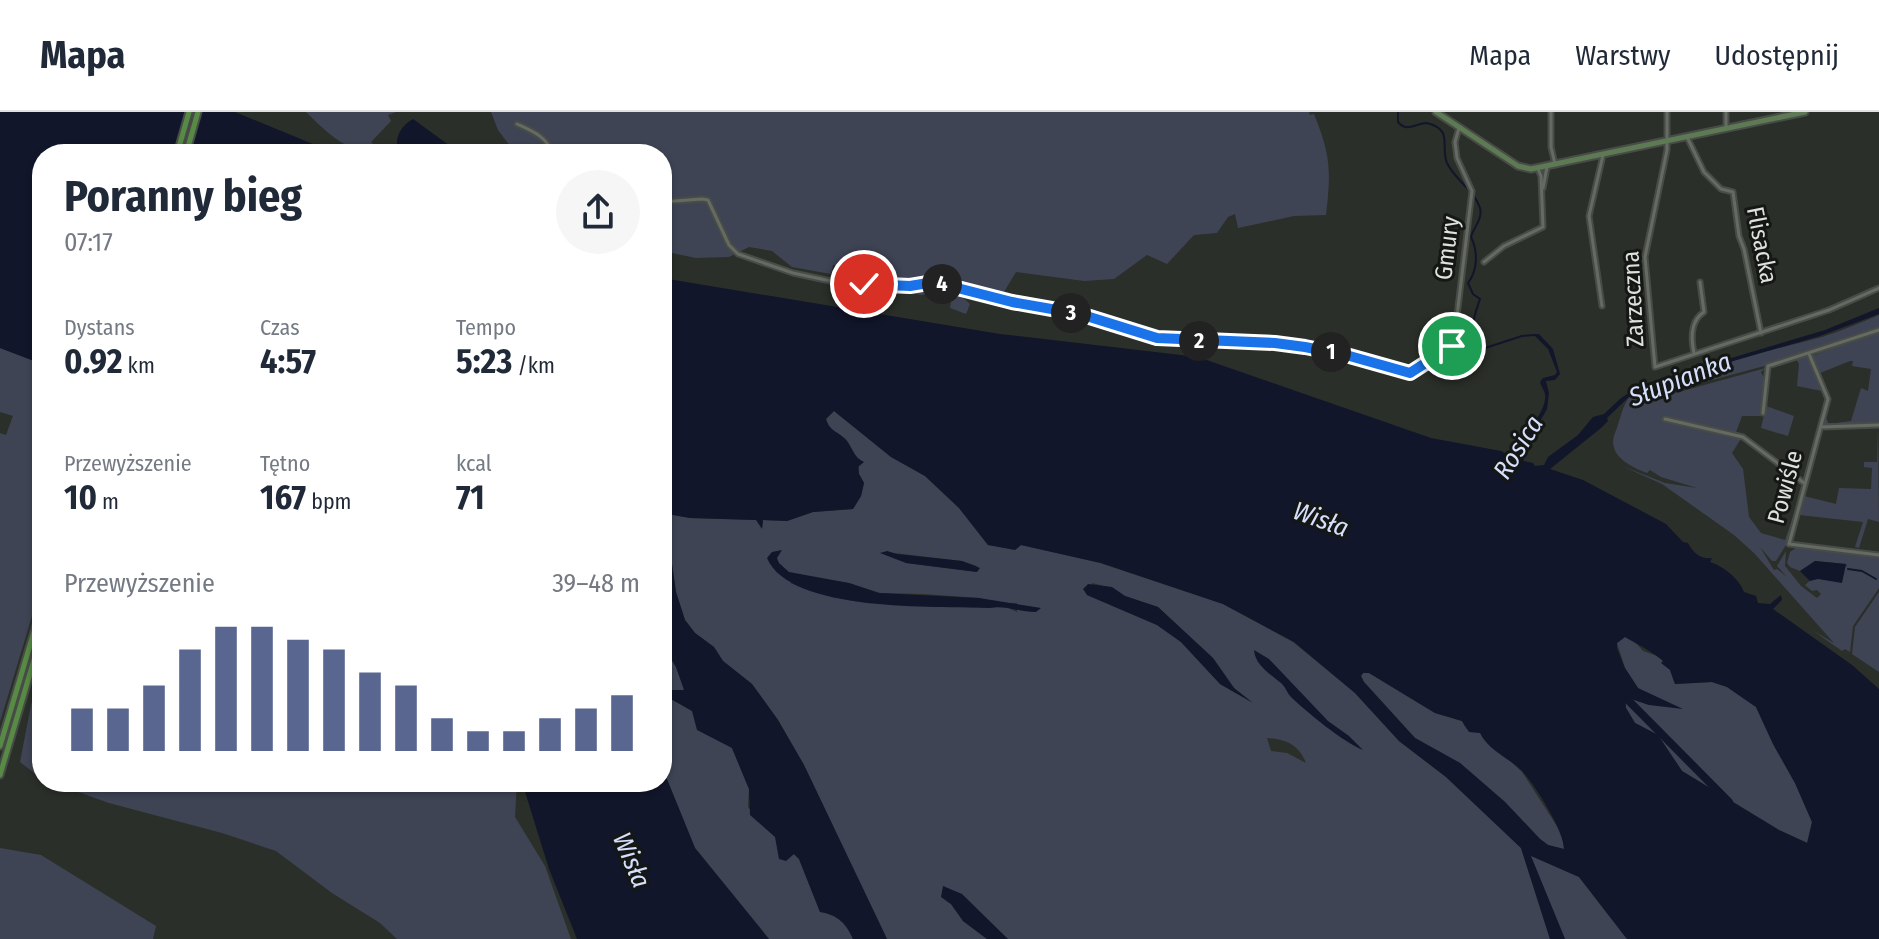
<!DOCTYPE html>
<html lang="pl">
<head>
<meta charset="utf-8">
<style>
	body { margin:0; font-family:"Fira Sans Condensed",sans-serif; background:#f6f6f7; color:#1f2937; height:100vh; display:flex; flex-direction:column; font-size:30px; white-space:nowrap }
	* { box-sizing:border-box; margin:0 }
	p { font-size:26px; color:#747a83 }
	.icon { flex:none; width:44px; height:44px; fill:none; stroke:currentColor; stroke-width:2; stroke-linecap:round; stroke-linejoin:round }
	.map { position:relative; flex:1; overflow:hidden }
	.panel { position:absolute; left:32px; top:32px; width:640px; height:648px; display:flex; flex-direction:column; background:#fff; border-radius:32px; box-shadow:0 2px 6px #0004 }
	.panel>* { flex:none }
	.pin { position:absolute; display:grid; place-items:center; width:68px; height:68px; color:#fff; margin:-34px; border:4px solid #fff; border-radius:50%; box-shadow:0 2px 8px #0007 }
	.km { position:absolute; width:40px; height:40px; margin:-20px; border-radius:50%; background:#222; color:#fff; font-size:22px; line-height:40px; text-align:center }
	.round { display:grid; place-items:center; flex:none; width:84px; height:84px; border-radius:42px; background:#f6f6f7 }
	.headline { display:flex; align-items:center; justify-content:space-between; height:136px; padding:0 32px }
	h1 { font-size:44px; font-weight:700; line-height:60px }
	.stats { display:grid; grid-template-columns:repeat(3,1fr); gap:12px; height:136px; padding:8px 32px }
	.stats div { display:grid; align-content:center }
	.stats b { font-size:34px; font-weight:700 }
	.stats small { font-size:22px; font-weight:400 }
	.stats p { font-size:22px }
	.chart { height:224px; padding:16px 32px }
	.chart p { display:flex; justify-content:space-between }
	.chart svg { width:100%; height:144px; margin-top:8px; stroke:#596790; stroke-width:6 }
	header { display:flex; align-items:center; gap:48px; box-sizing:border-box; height:112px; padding:0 40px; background:#fff; border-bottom:2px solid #e0e1e3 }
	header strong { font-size:38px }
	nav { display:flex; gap:44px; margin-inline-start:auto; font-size:28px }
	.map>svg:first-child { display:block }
</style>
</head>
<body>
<header>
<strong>Mapa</strong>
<nav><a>Mapa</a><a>Warstwy</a><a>Udostępnij</a></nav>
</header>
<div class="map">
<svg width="1879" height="827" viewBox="0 0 1879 827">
	<rect width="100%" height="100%" fill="#2b2f29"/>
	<g fill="#3f4455" fill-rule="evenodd">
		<path d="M306 0H396L388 3 391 9 371 30 377 36V42C349 42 325 19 306 0Z"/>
		<path d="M491 0H1309L1310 3 1314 2C1331 44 1331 59 1326 103L1294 104 1238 116 1235 102 1228 105 1217 121 1194 123 1167 152 1147 143 1114 167 1084 169 1016 160 1004 180 959 170 960 183 970 192 966 202 950 196 951 190 940 168C921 199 909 173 888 165 877 162 861 164 849 163L840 153H833L831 162 792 155 772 139 749 135 729 145 696 146 662 139V42H516L498 18Z"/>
		<path d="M1879 203V217L1768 253 1637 288 1639 291 1766 256 1761 260 1764 266 1760 304H1742L1735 323 1742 325 1732 341 1743 357 1749 405 1761 421 1785 428 1796 397 1786 433 1776 449H1772L1760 435 1774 458 1777 457 1787 465 1777 454 1786 439 1785 454 1801 474 1817 486 1821 482 1817 478 1812 479 1805 473 1812 467 1847 454 1846 452 1815 449 1800 459 1790 455 1787 451 1790 440 1797 435 1863 441 1879 445V476L1853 514 1850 540 1845 537 1842 539 1812 518 1834 531 1754 441 1734 423 1662 372 1622 354 1665 371 1697 376 1661 365 1650 358 1647 361C1631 355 1606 343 1615 321 1620 309 1622 294 1630 284 1644 267 1791 234 1822 225 1841 219 1860 211 1879 203Z"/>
		<polygon points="1879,219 1879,312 1825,313 1825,304 1829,312 1851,309 1861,276 1868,279 1871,257 1852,254 1853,249 1850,249 1820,261 1828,281 1812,244"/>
		<polygon points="0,236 42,252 42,471 0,610 0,321 6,323 13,304 0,300"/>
		<polygon points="1808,244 1822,279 1797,274 1799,252 1796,247"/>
		<polygon points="1766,294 1794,304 1788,324 1761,316"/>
		<path d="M834 299 891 345 925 364 959 396 988 433 1016 437 1021 433 1100 451 1223 492 1293 530 1355 581 1399 629 1446 665 1521 736 1550 827H1008L982 804 944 788 951 792 963 809 987 827H887L804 653 778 608 752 572 723 549 714 535 695 521 685 508 676 480 671 445 662 434V401L690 406 757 408 763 414V408L787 409 813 400 853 397 861 384 864 371 859 362V349L846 327 829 316 826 307ZM894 441 962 449 977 454V460L906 451ZM821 467 849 471 880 481 923 482 979 486 997 491H1017V500L1004 494 989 496C919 493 857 497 790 471ZM1092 471 1109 475 1125 484 1158 495 1213 546 1234 576 1250 589 1220 572 1181 530 1157 513 1087 483ZM1267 626C1285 627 1299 632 1306 651L1287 641 1271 639Z"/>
		<polygon points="1878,315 1879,410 1868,407 1859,436 1855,435 1863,410 1799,403 1804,384 1836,392 1839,376 1871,377 1872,356 1864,355 1864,350 1877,350"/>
		<polygon points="1879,480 1879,560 1852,542 1855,515"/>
		<polygon points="1625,525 1634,529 1643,539 1660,545 1670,558 1675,572 1712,570 1727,575 1756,595 1773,632 1795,671 1812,710 1808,731 1779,718 1682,659 1658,623 1635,611 1626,596 1625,584 1649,593 1625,556 1617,531"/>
		<path d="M662 532 676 555 685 579 671 587 692 599 716 626 732 636 749 677 748 695 764 714 799 747 820 800C838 803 846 811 853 827H769L695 736 662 655Z"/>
		<polygon points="42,557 42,667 20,650 31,593"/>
		<path d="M1363 561H1369L1435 601 1462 609C1466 618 1470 621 1480 620L1522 660 1562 722 1564 737 1548 733 1540 727 1505 690 1460 651 1415 626 1364 570 1361 564Z"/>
		<polygon points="50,670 517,670 515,705 545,754 571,827 397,827 380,811 332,781 276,739 222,721 109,691"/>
		<polygon points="0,736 41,743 156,814 153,827 0,827"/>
		<polygon points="1530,743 1579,765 1627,827 1565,827"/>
	</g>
	<g fill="#11162a" fill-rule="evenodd">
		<polygon points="0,0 235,0 337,42 42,42 42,252 0,236"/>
		<path d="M413 7 457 39 472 35 477 42H403L398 38C394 25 402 13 413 7Z"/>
		<path d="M662 166 1000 222 1198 245 1431 326 1501 339 1510 344 1514 342C1521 326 1548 299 1545 282 1544 278 1541 274 1540 270L1543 266 1555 263 1557 260 1548 237 1533 222H1539L1553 237 1560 262 1555 268 1546 269 1549 281 1547 297 1521 343 1524 349 1533 351 1535 354 1544 353 1548 345 1578 323 1593 305 1604 302 1621 286 1641 273 1825 218 1879 196V202L1820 224 1644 275 1633 281 1607 306 1608 309 1601 316 1550 357 1583 368 1666 412 1683 430 1688 431C1694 442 1700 447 1712 446L1710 450C1720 453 1739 465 1744 480L1756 484 1758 491 1770 492 1781 483 1782 488 1773 497 1852 553 1879 577V827H1627L1579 765 1531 744 1565 827H1550L1521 736 1446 665 1399 629 1355 581 1294 530 1223 492 1101 451 1021 433 1015 438 988 433 959 396 925 364 891 345 834 299 826 307C830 320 838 319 846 328 853 336 852 344 864 350L858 355 859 362 864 371 861 384 853 397 813 400 787 409 763 408 762 417 756 408 690 406 662 401ZM1625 525C1637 532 1653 540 1663 549L1661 551 1670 558 1675 572 1712 570 1727 575 1756 595 1773 632 1795 671 1812 710 1807 731 1779 718 1682 659 1658 623 1635 611 1626 596 1625 585 1649 593 1683 597 1638 576 1625 556 1617 536V531ZM1363 561H1369L1435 601 1462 609 1469 620 1480 621C1488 638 1509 646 1522 659 1535 673 1564 719 1564 737L1548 733 1540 727 1505 690 1460 651 1415 626 1364 570 1361 564Z"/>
		<path d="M662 434 671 445 676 480 685 508 695 521 714 535 723 549 752 572 778 608 804 653 887 827H853C846 811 838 803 820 800L799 747 794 742 786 749 779 747 775 725 750 703 749 677 732 636 697 618 692 599 671 587 666 578H684L676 555 662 532Z"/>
		<path d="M782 438 777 446 779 451 789 460 849 471 879 481 979 486 1041 496 1036 500C1019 500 1005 493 989 496 937 494 790 501 767 446L772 440Z"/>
		<polygon points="887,439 897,442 962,449 980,456 977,460 906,451 880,441"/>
		<polygon points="1815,449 1846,452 1842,471 1818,467 1810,469 1800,459"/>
		<polygon points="1088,472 1112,475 1125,484 1158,495 1213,546 1234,576 1253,591 1220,572 1181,530 1157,513 1087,483 1083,477"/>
		<path d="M1254 538 1269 547 1328 609 1349 624 1363 638C1343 630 1308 601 1292 586 1287 582 1286 575 1281 571 1270 562 1255 553 1254 538Z"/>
		<polygon points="662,655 695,736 769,827 577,827 549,757 522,670 662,670"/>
		<polygon points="943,774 962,782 1008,827 987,827 963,809 951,792 941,785"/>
	</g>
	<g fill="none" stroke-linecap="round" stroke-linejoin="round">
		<g stroke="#11162a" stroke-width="2">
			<path d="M1398 0V10C1407 21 1416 11 1427 11 1454 18 1440 34 1447 51 1455 68 1475 79 1480 96 1483 107 1473 116 1471 125 1478 139 1478 158 1468 171L1473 182 1480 187C1473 208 1467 219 1485 236L1522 224 1535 223"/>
			<polyline points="1848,457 1862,459 1876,467"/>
		</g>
		<polyline stroke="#11162a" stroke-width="8" points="1618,578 1729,690"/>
		<defs>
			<g id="street">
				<polyline points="1551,0 1551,35 1555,52"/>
				<polyline points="1667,0 1667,38 1645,145 1655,255 1829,198 1879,176"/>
				<polyline points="1726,0 1726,16"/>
				<path d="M517 12C532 19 548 25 552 42"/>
				<polyline points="1687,25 1704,60 1721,77 1733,80 1739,124 1744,137 1761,221"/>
				<polyline points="1543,76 1547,55"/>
				<polyline points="662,90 702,87 708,88 729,133 738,142 793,161 840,171 910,174 934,170 1012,190 1080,202 1157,226 1275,231 1305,235 1346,243 1410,261 1450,236 1454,229 1472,79 1457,46 1455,30 1459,16"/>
				<polyline points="1484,150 1504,134 1543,115 1541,64 1538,57"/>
				<polyline points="1602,194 1589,104 1603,43"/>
				<path d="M1694 241C1691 227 1690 209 1704 200L1700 170"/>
				<polyline points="1809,242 1828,287 1789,432 1879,443"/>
				<polyline points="1763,301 1768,254 1879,218"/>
				<polyline points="1665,307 1743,325 1804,371"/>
				<polyline points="1821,315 1879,313"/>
			</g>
			<polyline id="secondary" points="1436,0 1518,54 1531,57 1805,0"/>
			<g id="primary">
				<polyline points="177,42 189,0"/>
				<polyline points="186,42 198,0"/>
				<polyline points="0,634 42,493"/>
				<polyline points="0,663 42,521"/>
			</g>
		</defs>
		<use href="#street" stroke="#484c47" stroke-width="7"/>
		<use href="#secondary" stroke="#484c47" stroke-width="9"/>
		<use href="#primary" stroke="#484c47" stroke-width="9"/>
		<use href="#street" stroke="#656a63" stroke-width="3"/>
		<use href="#secondary" stroke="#5e7a54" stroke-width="5"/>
		<use href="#primary" stroke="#578a44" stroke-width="5"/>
	</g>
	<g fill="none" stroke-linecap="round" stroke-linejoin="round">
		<defs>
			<polyline id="route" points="864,172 910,174 934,170 1012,190 1080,202 1157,226 1275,231 1305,235 1346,243 1410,261 1452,234"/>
		</defs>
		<use href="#route" stroke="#fff" stroke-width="16"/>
		<use href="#route" stroke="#1a73e8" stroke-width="10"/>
	</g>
	<g text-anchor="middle" stroke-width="6" stroke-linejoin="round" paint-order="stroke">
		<g font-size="24" fill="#dee1dd" stroke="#151714">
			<text transform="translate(1762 133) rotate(79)" y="8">Flisacka</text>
			<text transform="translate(1447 136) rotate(-83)" y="8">Gmury</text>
			<text transform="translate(1633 187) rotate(-93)" y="8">Zarzeczna</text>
			<text transform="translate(1785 375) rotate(-75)" y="8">Powiśle</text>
		</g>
		<g font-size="26" font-style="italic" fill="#d6e0fe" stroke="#151714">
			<text transform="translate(1680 267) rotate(-21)" y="9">Słupianka</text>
			<text transform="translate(1518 335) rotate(-58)" y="9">Rosica</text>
			<text transform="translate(1321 407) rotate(20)" y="9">Wisła</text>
			<text transform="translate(632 748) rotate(67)" y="9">Wisła</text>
		</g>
	</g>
</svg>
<div class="pin" style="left:1452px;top:234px;background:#1e9e55"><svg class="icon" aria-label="arrive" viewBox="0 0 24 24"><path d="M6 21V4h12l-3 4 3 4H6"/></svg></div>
<div class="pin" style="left:864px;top:172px;background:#d93025"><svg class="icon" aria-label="check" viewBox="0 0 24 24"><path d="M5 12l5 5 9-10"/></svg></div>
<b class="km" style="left:1331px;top:240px">1</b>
<b class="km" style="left:1199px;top:229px">2</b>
<b class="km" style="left:1071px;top:201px">3</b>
<b class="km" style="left:942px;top:172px">4</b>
<section class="panel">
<div class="headline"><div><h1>Poranny bieg</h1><p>07:17</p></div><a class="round"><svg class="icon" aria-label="share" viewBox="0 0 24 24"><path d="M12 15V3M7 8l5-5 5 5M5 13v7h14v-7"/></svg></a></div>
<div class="stats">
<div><p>Dystans</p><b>0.92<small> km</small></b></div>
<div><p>Czas</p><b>4:57</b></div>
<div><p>Tempo</p><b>5:23<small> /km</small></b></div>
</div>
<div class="stats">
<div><p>Przewyższenie</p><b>10<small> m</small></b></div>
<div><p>Tętno</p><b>167<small> bpm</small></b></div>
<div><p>kcal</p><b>71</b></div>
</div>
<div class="chart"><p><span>Przewyższenie</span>39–48 m</p>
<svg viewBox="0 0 160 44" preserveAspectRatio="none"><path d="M5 44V31M15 44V31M25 44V24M35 44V13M45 44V6M55 44V6M65 44V10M75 44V13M85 44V20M95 44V24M105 44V34M115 44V38M125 44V38M135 44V34M145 44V31M155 44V27"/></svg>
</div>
</section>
</div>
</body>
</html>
